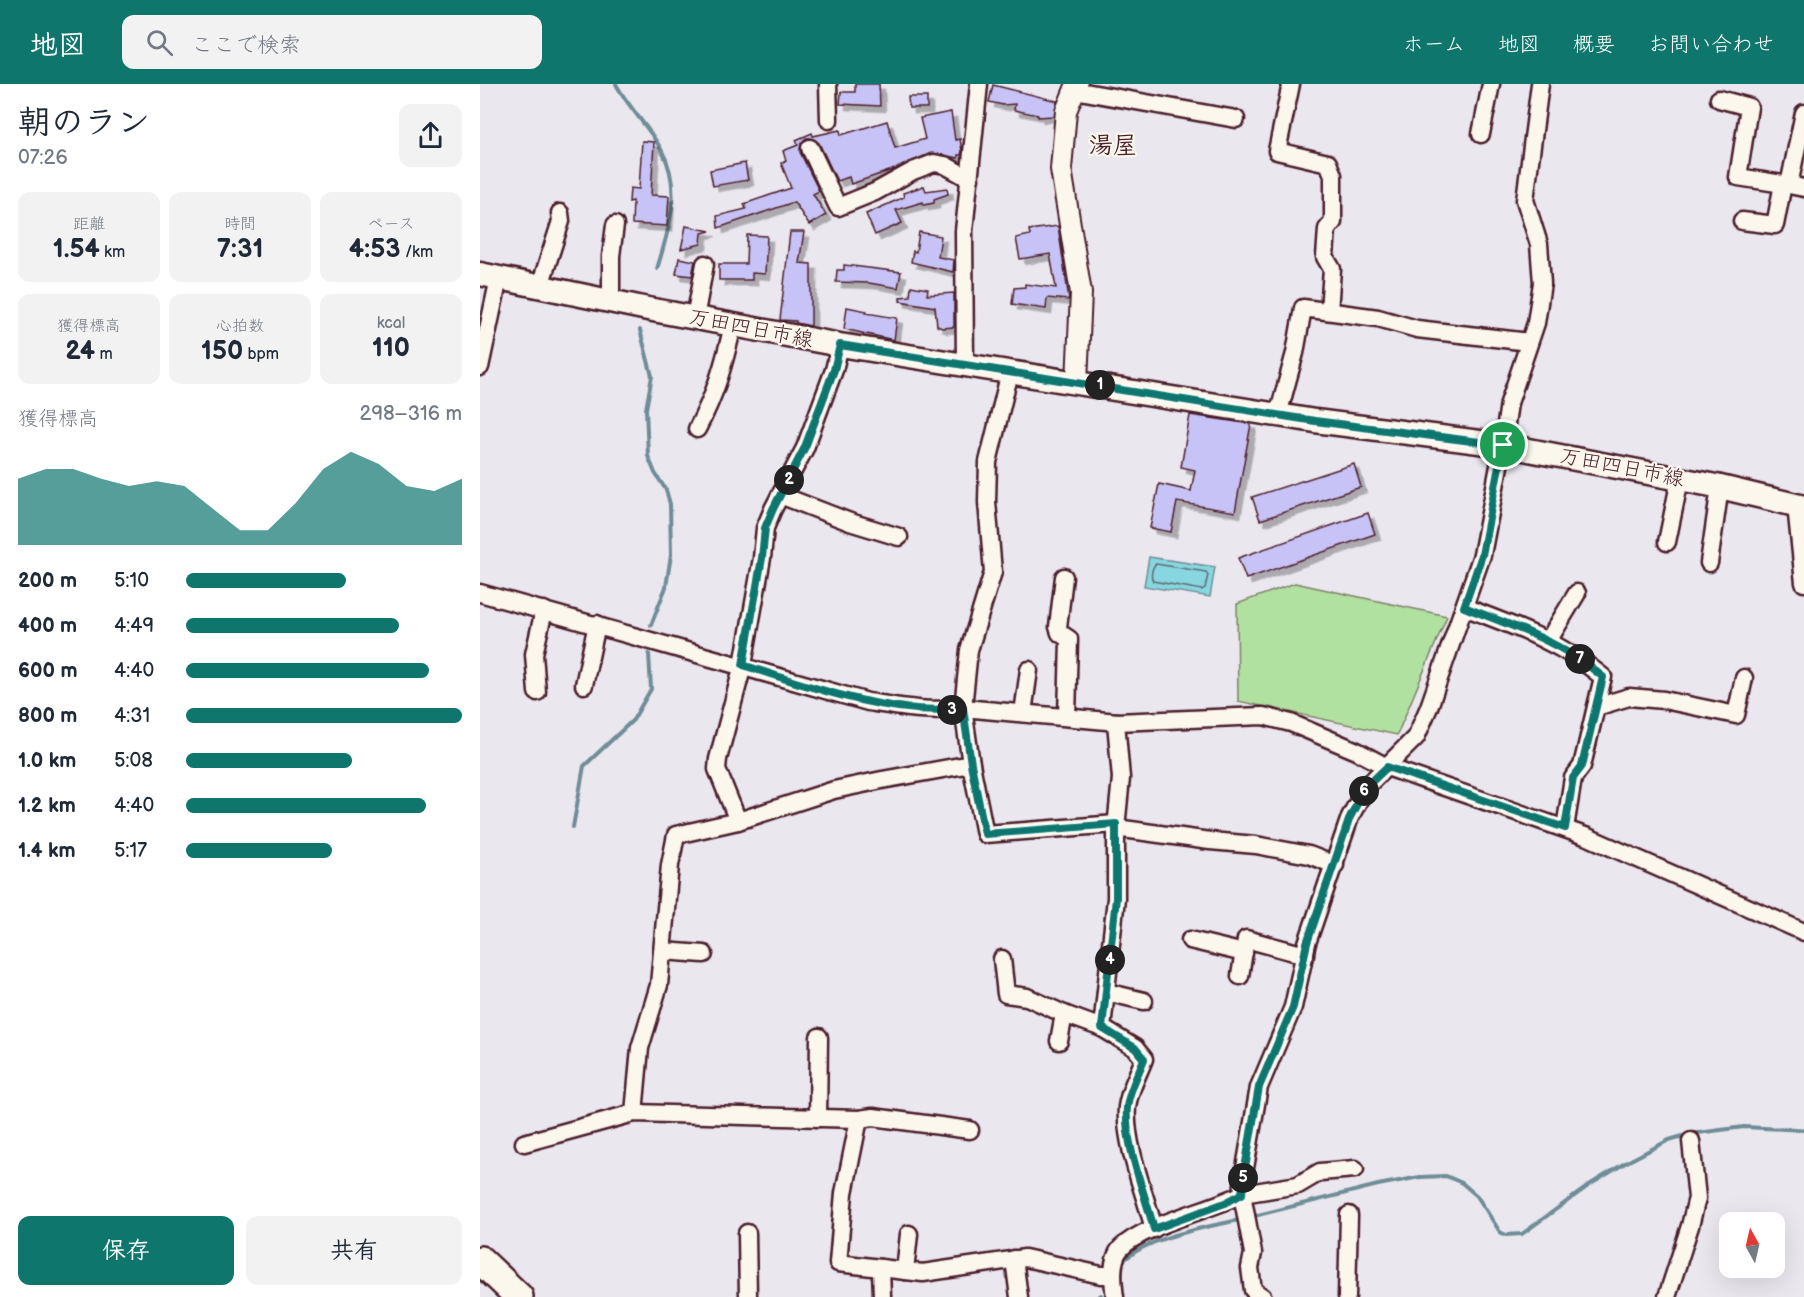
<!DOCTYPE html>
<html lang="ja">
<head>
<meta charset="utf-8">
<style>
	body { margin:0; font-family:"Balsamiq Sans","Klee One",sans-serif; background:#f2f2f3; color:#1f2937; height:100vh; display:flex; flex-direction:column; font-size:22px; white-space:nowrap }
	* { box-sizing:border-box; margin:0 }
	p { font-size:20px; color:#747a83 }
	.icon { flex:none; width:33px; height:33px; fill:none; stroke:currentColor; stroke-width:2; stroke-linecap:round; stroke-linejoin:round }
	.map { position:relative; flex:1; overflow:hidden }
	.drawer { display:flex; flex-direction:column; background:#fff; width:480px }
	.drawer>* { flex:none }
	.needle { width:39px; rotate:352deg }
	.tools { position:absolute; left:1239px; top:1128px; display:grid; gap:12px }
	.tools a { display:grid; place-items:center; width:66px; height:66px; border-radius:12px; background:#fff; box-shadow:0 6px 24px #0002; font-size:30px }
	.pin { position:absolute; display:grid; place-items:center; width:51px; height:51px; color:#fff; margin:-26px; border:3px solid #fff; border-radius:50%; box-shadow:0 2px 6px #0007 }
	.km { position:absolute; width:30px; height:30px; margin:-15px; border-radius:50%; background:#222; color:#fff; font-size:16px; line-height:30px; text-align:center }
	.round { display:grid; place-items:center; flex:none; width:63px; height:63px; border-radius:12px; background:#f2f2f3 }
	.overview { display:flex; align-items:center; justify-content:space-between; height:102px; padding:0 18px }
	h1 { font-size:33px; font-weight:800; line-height:45px }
	.stats { display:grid; grid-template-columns:repeat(3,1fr); gap:9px; height:102px; padding:6px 18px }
	.stats div { display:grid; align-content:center; border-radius:12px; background:#f2f2f3; text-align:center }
	.stats b { font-size:26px; font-weight:800 }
	.stats small { font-size:16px; font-weight:400 }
	.stats p { font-size:16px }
	.chart { height:168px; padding:12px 18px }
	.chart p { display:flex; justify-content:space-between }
	.chart svg { width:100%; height:108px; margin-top:6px; fill:#0f766e; opacity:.7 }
	.primary-button { display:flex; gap:12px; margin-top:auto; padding:12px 18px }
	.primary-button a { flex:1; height:69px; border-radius:12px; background:#0f766e; color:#fff; font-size:24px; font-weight:800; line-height:69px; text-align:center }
	.primary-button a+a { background:#f2f2f3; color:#1f2937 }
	ul { padding:0 18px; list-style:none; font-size:20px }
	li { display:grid; grid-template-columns:96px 72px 1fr; align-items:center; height:45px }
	li i { height:15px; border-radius:8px; background:#0f766e }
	header { display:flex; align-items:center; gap:36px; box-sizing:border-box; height:84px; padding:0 30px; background:#0f766e; color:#fff }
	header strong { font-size:28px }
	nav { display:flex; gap:33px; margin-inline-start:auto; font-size:21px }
	.search { width:420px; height:54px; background:#f2f2f3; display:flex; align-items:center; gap:15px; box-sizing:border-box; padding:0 21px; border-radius:12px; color:#747a83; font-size:22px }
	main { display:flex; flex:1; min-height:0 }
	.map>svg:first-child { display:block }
</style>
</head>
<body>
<header>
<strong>地図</strong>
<div class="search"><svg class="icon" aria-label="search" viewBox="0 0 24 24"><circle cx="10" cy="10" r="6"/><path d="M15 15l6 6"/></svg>ここで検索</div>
<nav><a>ホーム</a><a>地図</a><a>概要</a><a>お問い合わせ</a></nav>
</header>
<main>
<section class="drawer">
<div class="overview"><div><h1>朝のラン</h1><p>07:26</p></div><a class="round"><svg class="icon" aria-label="share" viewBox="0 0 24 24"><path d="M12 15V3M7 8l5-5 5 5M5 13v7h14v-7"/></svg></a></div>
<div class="stats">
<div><p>距離</p><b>1.54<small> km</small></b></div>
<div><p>時間</p><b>7:31</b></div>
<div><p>ペース</p><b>4:53<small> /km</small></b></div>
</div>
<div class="stats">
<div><p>獲得標高</p><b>24<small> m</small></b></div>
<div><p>心拍数</p><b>150<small> bpm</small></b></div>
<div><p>kcal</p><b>110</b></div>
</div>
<div class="chart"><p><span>獲得標高</span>298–316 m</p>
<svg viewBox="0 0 160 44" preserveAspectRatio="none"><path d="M0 44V17L10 13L20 13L30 17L40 20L50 18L60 20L70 29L80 38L90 38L100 27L110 13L120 6L130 11L140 20L150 22L160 17V44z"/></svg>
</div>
<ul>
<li><b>200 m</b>5:10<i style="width:58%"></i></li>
<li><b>400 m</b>4:49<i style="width:77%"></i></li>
<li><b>600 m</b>4:40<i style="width:88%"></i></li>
<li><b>800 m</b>4:31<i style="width:100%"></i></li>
<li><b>1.0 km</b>5:08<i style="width:60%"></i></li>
<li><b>1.2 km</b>4:40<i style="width:87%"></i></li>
<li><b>1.4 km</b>5:17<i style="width:53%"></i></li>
</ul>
<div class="primary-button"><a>保存</a><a>共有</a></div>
</section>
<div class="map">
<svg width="1324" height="1213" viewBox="0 0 1324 1213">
	<defs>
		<filter id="shadow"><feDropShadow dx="5.5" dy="5.5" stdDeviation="0" flood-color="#0004"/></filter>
	</defs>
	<rect width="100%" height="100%" fill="#ebe7ef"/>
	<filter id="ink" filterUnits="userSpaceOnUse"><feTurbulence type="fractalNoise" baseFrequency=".0167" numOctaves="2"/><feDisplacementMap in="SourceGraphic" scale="12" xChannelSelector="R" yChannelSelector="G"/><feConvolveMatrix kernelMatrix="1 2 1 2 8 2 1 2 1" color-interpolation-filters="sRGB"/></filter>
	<g filter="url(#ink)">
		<polygon fill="#b1e1a1" stroke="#7e8066" stroke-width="1.5" points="815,499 967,532 917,651 758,617 757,520"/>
		<polygon fill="#86d7df" stroke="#6e8d97" stroke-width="1.5" points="669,473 735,483 730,513 664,502"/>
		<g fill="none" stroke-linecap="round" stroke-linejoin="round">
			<path stroke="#626973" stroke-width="1.5" d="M676 480 726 488 728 491 725 504 722 506 673 497C670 493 672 482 676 480Z"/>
			<g stroke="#6e8d97" stroke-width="4">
				<path d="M136 0C148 23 168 42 181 65 203 105 189 145 177 185"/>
				<polyline points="160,246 172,292 166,325 168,372 175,389 186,406 190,420 191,471 186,503 171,541"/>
				<polyline points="93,743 104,682 153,636 171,605 169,570"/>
				<polyline points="770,1133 898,1101 940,1093 966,1092 982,1099 997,1112 1020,1148 1026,1151 1042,1150 1111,1100 1145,1079 1189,1056 1210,1050 1264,1043 1324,1046"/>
				<path d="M645 1175C674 1151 726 1144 762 1135"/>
				<polyline points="619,1213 621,1211"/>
			</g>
		</g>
		<g fill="#c7c3f6" stroke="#4a1f2b" stroke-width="1.5" filter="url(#shadow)">
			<polygon points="375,0 399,0 400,22 360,20 361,8 375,8"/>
			<polygon points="513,1 577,17 574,32 558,33 558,31 534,26 535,20 523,21 509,18"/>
			<polygon points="428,13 447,13 447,24 429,24"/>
			<polygon points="471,28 475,56 480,55 482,67 481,71 478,71 478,74 451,69 415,85 371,100 369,93 357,97 339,59 331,54 326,54 321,59 320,68 339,107 333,110 346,131 329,141 314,118 238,144 237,132 266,125 264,120 311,104 301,79 306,77 303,67 318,61 316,56 332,49 333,52 360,46 361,51 407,37 415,64 445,55 440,34"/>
			<polygon points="162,57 174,58 171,111 189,112 187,142 152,140 153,117 149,118 150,104 159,105"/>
			<polygon points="265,79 268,96 233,102 230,86"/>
			<polygon points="444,102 446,107 467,104 468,110 454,115 454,119 443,121 443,118 416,126 422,139 395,151 386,130 424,113 423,109"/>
			<polygon points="206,142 230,147 222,149 221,160 201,165"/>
			<polygon points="578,142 589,216 567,214 566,225 532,220 534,204 545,203 545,200 576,204 570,170 540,175 536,154 550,151 549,146"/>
			<polygon points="310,148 324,148 319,179 331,180 331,242 316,239 316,237 300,236"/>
			<polygon points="439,148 461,152 458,173 474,176 473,188 431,178 433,167 436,168"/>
			<polygon points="267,151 287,152 285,190 272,189 272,196 239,196 239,180 266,180"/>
			<polygon points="199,174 215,177 212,192 196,190"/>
			<polygon points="364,181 421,188 418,204 389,199 356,198 357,186 364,186"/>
			<polygon points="431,202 448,205 447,211 474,209 474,243 462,244 457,242 455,223 420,217 420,213 430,212"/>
			<polygon points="367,223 387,227 386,229 417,234 414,256 364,245"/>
			<polygon points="710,331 771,340 755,428 697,418 691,448 670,444 679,400 711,407 715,386 701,383"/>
			<polygon points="874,380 881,403 780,436 772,413"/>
			<polygon points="888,429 895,450 766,495 758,474"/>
		</g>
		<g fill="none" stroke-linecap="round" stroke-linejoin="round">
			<defs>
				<g id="minor">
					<polyline points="348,0 349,36"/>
					<polyline points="811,0 797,67 848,79 853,91 853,138 847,145 845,173 852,185 849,227"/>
					<polyline points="594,6 756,35"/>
					<polyline points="1239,15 1269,23 1258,93 1309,101"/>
					<polyline points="1324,29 1309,101 1324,104"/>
					<polyline points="1001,50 1011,0"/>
					<polyline points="330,64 358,123 395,108 433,87 454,79 465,81 490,95"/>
					<polyline points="1262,137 1295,141 1303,100"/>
					<polyline points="60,202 81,137 80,129"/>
					<polyline points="131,217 131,172 135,141"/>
					<polyline points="215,234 225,180"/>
					<polyline points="485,281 484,147 499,0"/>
					<polyline points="0,283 19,194"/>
					<polyline points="530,288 508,378 507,418 513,488 489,566 483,624 491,680 505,750 636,740"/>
					<polyline points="798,331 815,269 823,224 898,234 937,245 1049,258"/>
					<path d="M217 345C236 309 244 280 253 241"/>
					<polyline points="300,411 370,438 419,453"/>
					<polyline points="1316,421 1324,499"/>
					<polyline points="1187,458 1200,395"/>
					<polyline points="1229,479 1240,403"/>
					<polyline points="584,493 578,543 580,549 589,555 587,633"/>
					<path d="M0 509 388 618C420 623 451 629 483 624L638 638H636L783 632 811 639 877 667 907 683 1108 753 1324 848"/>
					<path d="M984 523C1034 542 1081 558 1123 593L1102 682 1093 694 1085 744"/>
					<polyline points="1068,557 1097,509"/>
					<polyline points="104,601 117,540"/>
					<polyline points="57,608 54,570 64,526"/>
					<polyline points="1116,623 1149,613 1184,616 1256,631 1264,594"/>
					<polyline points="543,629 549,586"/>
					<polyline points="636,638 641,694 636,744"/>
					<polyline points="258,737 237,685 238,675 263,581 282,474 285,444 293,425 325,364 354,286 360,261"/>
					<polyline points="710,856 764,869"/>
					<polyline points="182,867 224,870"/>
					<polyline points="522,875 526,910 547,913 584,930"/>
					<polyline points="760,892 766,855 825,871"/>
					<polyline points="626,908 664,917"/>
					<polyline points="579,957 584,930 622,944"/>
					<polyline points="154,1029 160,964 179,901 190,781 196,751 258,737 354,706 402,696 491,680"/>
					<polyline points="338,1034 339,953"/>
					<polyline points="490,1046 393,1033 379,1035 364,1109 358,1179 443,1189 545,1174 621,1191 631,1191"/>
					<polyline points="44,1059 154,1029 379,1035"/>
					<path d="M674 1145C665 1110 644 1059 647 1023 649 1006 658 991 664 975L655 964 622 944 636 814V744L730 757 776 761 829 771 855 781"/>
					<polyline points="267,1149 268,1213"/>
					<polyline points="534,1175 539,1213"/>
					<polyline points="401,1184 402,1213"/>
					<polyline points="425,1187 429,1150"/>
					<path d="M635 1213C633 1199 630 1176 641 1164 663 1141 731 1126 762 1110L764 1090 779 1003 813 923 827 859 870 733 886 703 936 653 949 623 1002 471 1023 361 1029 319 1056 239 1062 199 1059 160 1045 116 1060 0"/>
					<polyline points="783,1213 773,1206 770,1184 773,1169 762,1110 818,1101 840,1088 875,1085"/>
					<polyline points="867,1213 869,1131"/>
					<polyline points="1187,1213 1210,1142 1217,1114 1211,1057"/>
				</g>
				<polyline id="tertiary" points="597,0 586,27 581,85 601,209 597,298"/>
				<polyline id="secondary" points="0,190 168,225 360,261 835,337 1023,361 1236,402 1324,423"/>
				<polyline id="trunk" points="0,1176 39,1213"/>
			</defs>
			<use href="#minor" stroke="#4a1f2b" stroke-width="21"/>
			<use href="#tertiary" stroke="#4a1f2b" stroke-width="24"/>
			<use href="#secondary" stroke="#4a1f2b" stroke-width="27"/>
			<use href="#trunk" stroke="#4a1f2b" stroke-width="32"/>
			<use href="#minor" stroke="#fbf7ec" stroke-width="16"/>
			<use href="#tertiary" stroke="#fbf7ec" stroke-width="20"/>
			<use href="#secondary" stroke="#fbf7ec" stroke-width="22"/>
			<use href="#trunk" stroke="#fbf7ec" stroke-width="27"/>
		</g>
	</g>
	<g fill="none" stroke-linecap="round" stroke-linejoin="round" filter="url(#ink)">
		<defs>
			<path id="route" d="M360 261 835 337 1023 361 1002 471 984 523C1034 542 1081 558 1123 593L1102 682 1093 694 1085 744 907 683 886 703 870 733 827 859 813 923 779 1003 764 1090 762 1110 745 1119 674 1145C665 1110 644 1059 647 1023 649 1006 658 991 664 975L655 964 622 944 636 814V740L505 750 491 680 483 624C416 634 327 602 263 581L282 474 285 444 293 425 325 363 354 286Z"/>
		</defs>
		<use href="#route" stroke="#fff" stroke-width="12"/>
		<use href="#route" stroke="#0f766e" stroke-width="8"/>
	</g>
	<g text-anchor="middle" stroke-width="4.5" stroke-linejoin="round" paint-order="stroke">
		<g font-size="21" fill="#4a1f2b" stroke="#fbf7ec">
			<text transform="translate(271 244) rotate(11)" y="7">万田四日市線</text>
			<text transform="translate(1142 383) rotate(11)" y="7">万田四日市線</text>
		</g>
		<g font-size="24" font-weight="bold" fill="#4a1f2b" stroke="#fbf7ec">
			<text x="633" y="69">湯屋</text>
		</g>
	</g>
</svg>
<div class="tools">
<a><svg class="needle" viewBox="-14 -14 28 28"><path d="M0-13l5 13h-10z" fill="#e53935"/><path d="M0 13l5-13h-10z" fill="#747a83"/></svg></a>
</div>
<div class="pin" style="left:1023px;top:361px;background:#1e9e55"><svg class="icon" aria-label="arrive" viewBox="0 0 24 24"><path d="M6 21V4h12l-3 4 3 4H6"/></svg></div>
<b class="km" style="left:620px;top:301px">1</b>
<b class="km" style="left:309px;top:396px">2</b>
<b class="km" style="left:472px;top:626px">3</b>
<b class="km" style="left:630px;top:876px">4</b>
<b class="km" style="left:763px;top:1094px">5</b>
<b class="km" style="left:884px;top:707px">6</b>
<b class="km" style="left:1100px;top:575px">7</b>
</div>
</main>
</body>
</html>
